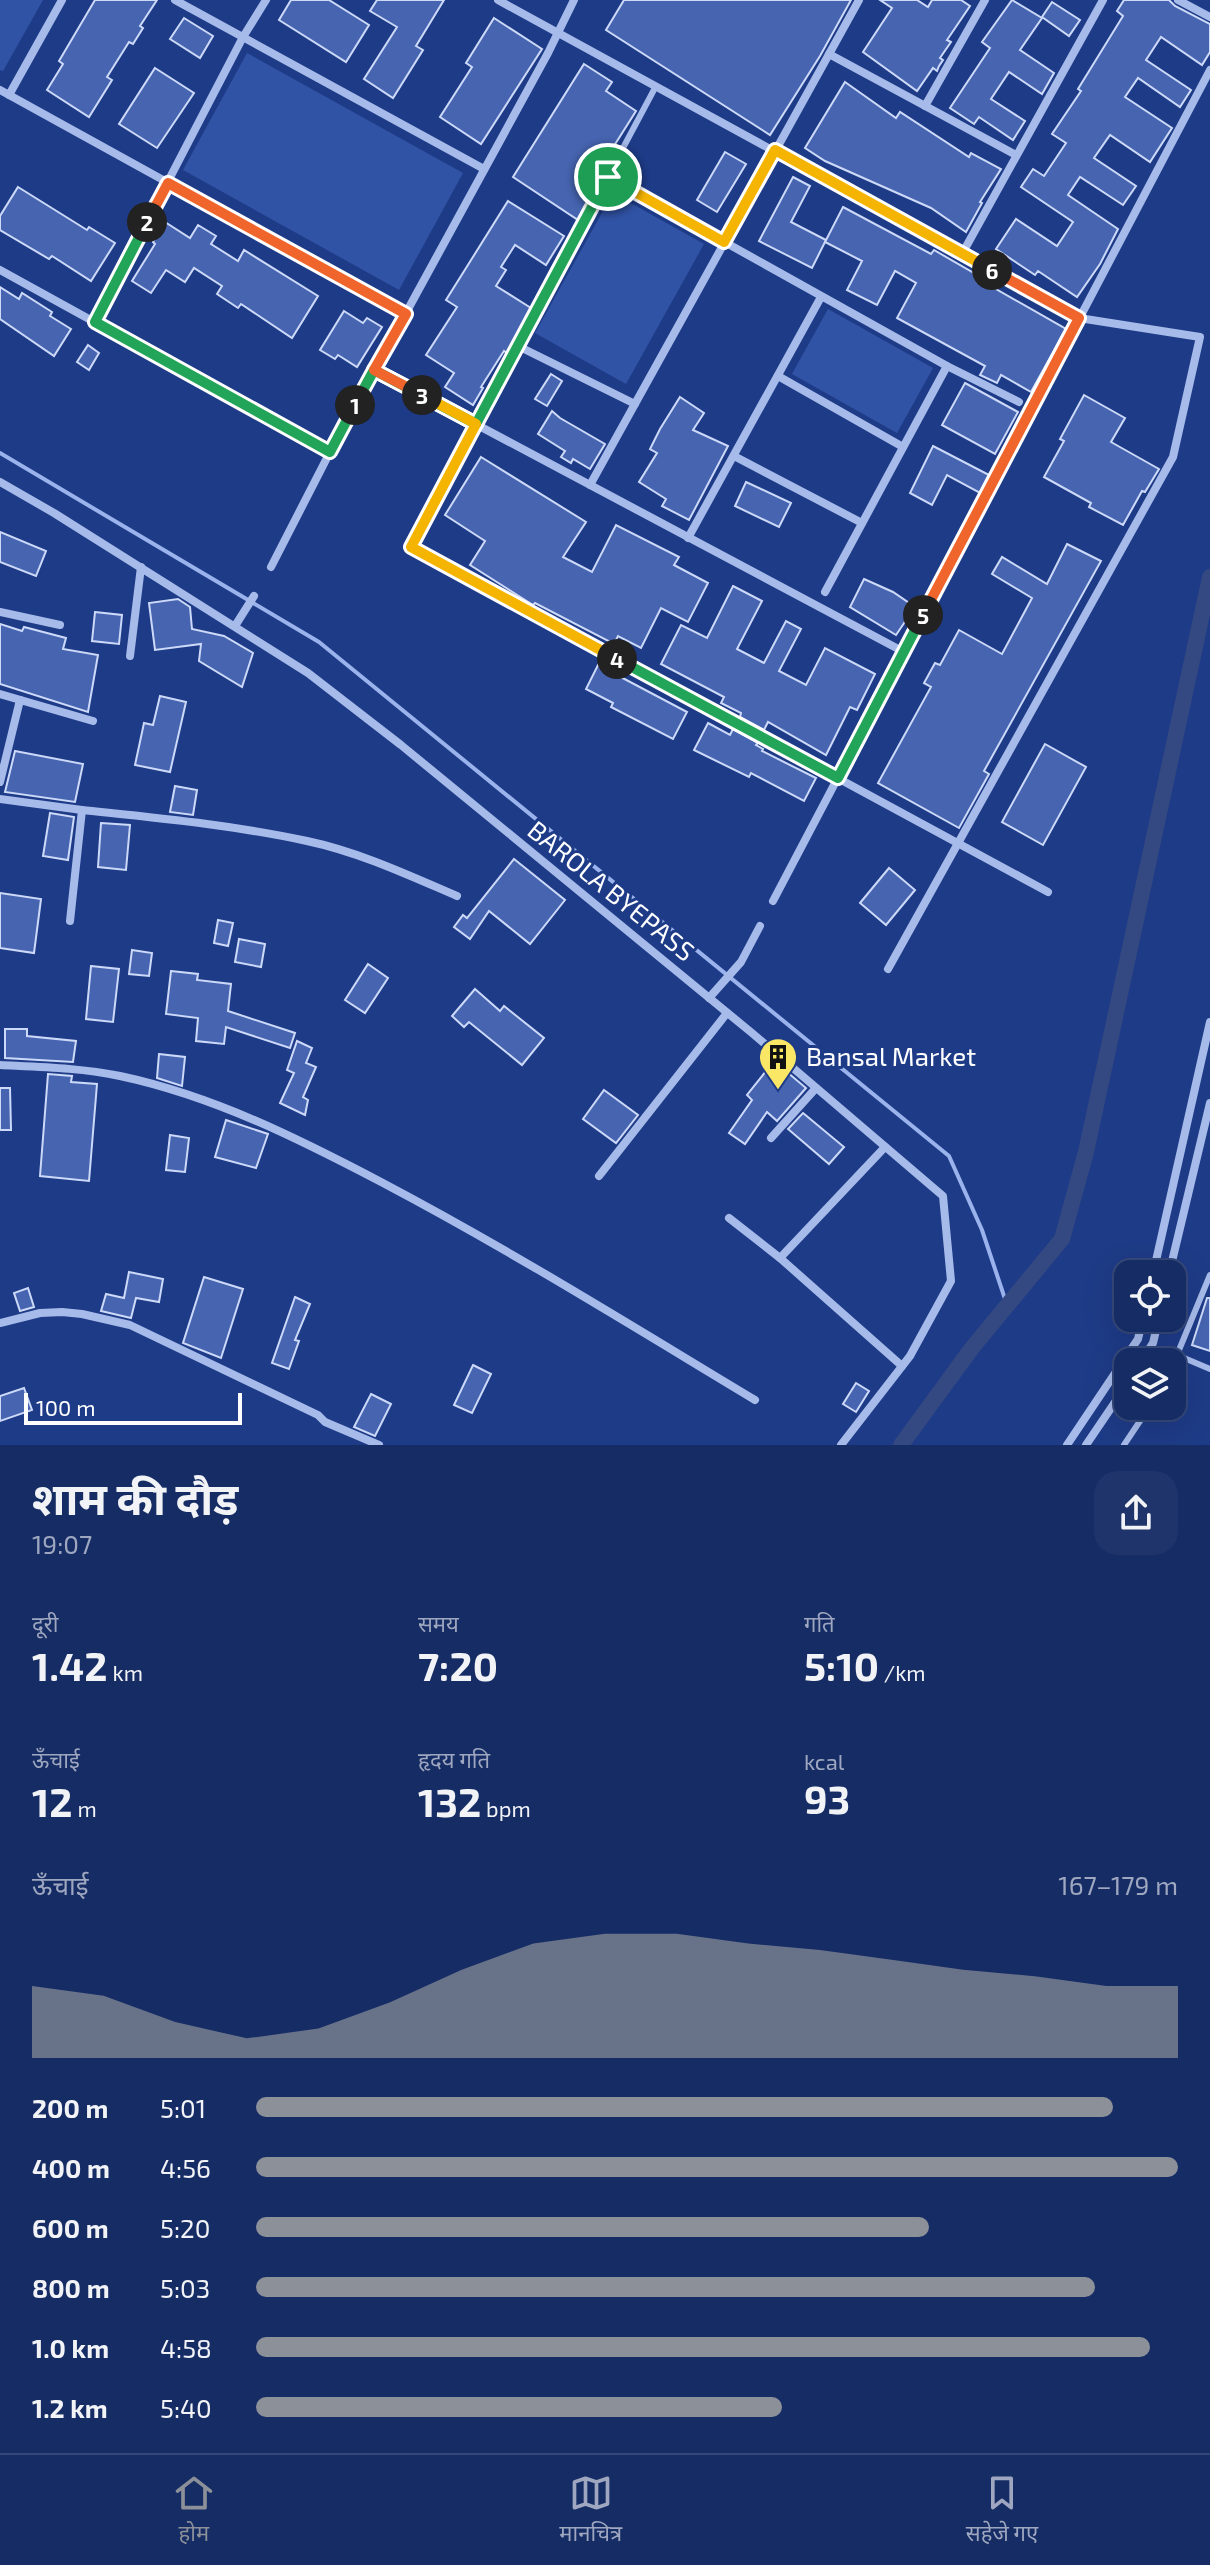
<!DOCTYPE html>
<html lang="hi">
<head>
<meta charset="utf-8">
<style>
	body { margin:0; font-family:"Exo 2","Noto Sans Devanagari",sans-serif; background:#1f346b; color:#f1f3f6; height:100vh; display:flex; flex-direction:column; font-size:30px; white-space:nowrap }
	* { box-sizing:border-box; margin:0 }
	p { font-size:26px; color:#9ea7bf }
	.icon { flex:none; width:44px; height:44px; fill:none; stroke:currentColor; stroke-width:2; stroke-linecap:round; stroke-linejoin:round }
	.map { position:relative; height:1445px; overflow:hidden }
	.drawer { display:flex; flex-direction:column; background:#162c65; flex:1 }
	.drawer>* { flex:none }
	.controls { position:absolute; left:1114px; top:1260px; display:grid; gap:16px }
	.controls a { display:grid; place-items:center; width:72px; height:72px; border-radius:16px; background:#162c65; box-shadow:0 8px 32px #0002,0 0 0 2px #354879; font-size:40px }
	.scale { position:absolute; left:24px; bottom:20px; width:218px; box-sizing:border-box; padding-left:8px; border:4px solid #fff; border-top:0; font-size:22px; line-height:28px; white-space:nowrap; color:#fff; -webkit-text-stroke:6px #1e3b87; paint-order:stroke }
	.pin { position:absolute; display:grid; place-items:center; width:68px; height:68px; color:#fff; margin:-34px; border:4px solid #fff; border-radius:50%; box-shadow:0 2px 8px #0007 }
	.km { position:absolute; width:40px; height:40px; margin:-20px; border-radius:50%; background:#222; color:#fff; font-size:22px; line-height:40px; text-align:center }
	.round { display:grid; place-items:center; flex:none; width:84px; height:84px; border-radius:24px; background:#1f346b }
	.summary { display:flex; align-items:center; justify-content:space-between; height:136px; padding:0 32px }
	h1 { font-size:44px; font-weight:700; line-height:60px }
	.stats { display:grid; grid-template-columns:repeat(3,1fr); gap:12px; height:136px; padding:8px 32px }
	.stats div { display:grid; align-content:center }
	.stats b { font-size:40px; font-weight:700 }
	.stats small { font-size:22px; font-weight:400 }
	.stats p { font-size:22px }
	.chart { height:224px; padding:16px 32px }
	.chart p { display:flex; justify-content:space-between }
	.chart svg { width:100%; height:144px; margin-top:8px; fill:#8c9099; opacity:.7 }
	ul { padding:0 32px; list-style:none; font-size:26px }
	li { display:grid; grid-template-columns:128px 96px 1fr; align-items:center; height:60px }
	li i { height:20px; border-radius:10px; background:#8c9099 }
	.menu { display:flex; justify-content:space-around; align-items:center; height:112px; border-top:2px solid #354879; background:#162c65; font-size:22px; color:#9ea7bf }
	.menu a { display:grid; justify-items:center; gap:4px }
	.menu .on { color:#8c9099 }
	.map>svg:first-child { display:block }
</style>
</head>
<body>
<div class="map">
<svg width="1210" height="1445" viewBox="0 0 1210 1445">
	<rect width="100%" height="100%" fill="#1e3b87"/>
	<g fill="#3153a5">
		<polygon points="0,0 43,0 3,71 0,70"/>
		<polygon points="247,53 463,173 399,290 183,170"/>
		<polygon points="613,193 704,244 626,384 535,333"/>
		<polygon points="828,309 933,368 897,433 792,374"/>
	</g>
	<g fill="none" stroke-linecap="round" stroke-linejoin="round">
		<polyline stroke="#9ab3ed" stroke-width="4" points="0,453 319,642 949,1156 982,1230 1007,1305"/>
		<polyline stroke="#344982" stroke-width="16" points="901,1445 972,1348 1062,1239 1086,1152 1210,577"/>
	</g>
	<g fill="#4664b0" stroke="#ccd9f8" stroke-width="2">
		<polygon points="95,0 157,0 140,26 143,28 133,44 129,42 107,77 112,80 89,117 47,90 63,64 59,61"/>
		<polygon points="291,0 329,0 369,25 346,62 279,20"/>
		<polygon points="377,0 444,0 416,46 423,50 393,98 364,79 397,27 370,11"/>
		<polygon points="624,0 851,0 820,56 770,135 606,30"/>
		<polygon points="880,0 917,0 928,7 932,0 961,0 970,6 947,40 951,42 940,58 943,60 939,66 937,71 933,68 917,91 863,52 892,8"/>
		<polygon points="1012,0 1042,18 1020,50 1054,73 1042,94 1009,72 991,99 1025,121 1013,140 979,117 974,124 950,108 990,48 982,42"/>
		<polygon points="1124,0 1169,0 1175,6 1210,24 1210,52 1202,65 1161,37 1146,60 1191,90 1180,107 1138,78 1125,97 1172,128 1150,162 1110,135 1094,158 1136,186 1123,205 1080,177 1068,195 1118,229 1100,264 1077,297 1038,271 1035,275 996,249 1016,219 1057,246 1073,222 1021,187 1033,169 1044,176 1066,143 1052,134 1081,91 1078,89 1123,16 1117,11"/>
		<polygon points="1052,2 1080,20 1069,36 1042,17"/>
		<polygon points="184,18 213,36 200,58 170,39"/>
		<polygon points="494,18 542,49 481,144 440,117 472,67 466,63"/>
		<polygon points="584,64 612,82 606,91 636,111 602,165 606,168 578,220 513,177"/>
		<polygon points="155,68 194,93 157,148 119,124"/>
		<polygon points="845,82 896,118 900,112 969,157 971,153 1001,169 980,202 982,203 966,232 931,208 825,161 805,148"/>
		<polygon points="725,152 746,164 717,212 697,200"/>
		<polygon points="793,177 810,186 791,222 826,240 812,268 759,241"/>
		<polygon points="18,187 87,230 89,227 115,243 91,281 52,256 49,259 0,230 0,216"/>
		<polygon points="508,201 564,236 546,265 515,245 501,267 506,270 496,286 531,308 508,351 507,353 504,351 481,387 483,388 473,405 445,387 454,373 426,355 457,307 446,300"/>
		<polygon points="843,207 931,254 934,250 998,287 996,289 1066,329 1031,392 1001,375 997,383 980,375 985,366 897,318 916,283 895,271 877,305 847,290 862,261 825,242"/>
		<polygon points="165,222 190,238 198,225 216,236 211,244 238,261 244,250 318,296 292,338 241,304 238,308 217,294 222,286 194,268 185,282 166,270 151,293 132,281 155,244 153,242"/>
		<polygon points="0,287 19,299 22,293 52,312 50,316 71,329 54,356 0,319"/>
		<polygon points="344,311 363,323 367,318 382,327 357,367 338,355 335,359 320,350"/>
		<polygon points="88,345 99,353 89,370 77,362"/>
		<polygon points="551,374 562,381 547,406 535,399"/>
		<polygon points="965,383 1018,412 995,454 942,425"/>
		<polygon points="1084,395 1125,418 1111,442 1159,469 1145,492 1142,491 1123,525 1089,507 1091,503 1044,477 1064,441 1060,439"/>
		<polygon points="680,397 704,413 693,430 728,446 689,520 662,506 666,499 639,482 657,453 650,449 660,429"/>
		<polygon points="552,411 560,418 605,444 590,469 573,459 571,463 561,457 565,451 538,434"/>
		<polygon points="933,446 989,475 980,493 947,475 932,505 910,493"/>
		<polygon points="481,457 586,522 563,557 592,572 616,525 679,557 674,565 708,583 688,622 661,608 641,648 618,636 614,644 535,603 533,605 470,565 485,541 445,515"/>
		<polygon points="746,482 791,503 779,527 735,506"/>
		<polygon points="0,532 46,551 36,576 0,562"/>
		<polygon points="1067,544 1101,561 984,771 989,774 959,828 878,783 931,687 924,683 935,663 940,665 959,630 1002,654 1032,598 992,574 1002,557 1047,584"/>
		<polygon points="864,579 893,592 915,607 896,635 850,607"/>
		<polygon points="733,586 762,601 737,649 764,663 786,621 801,629 779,671 806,685 825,648 875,674 857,710 850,707 826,755 768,722 764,730 740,717 741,713 721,703 724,697 661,664 681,625 707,638"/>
		<polygon points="178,599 190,607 192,629 224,636 253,653 242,687 199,661 201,644 155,650 149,603"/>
		<polygon points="95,612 122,615 119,644 92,641"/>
		<polygon points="0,624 22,631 24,627 66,638 63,649 98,655 88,712 0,684"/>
		<polygon points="598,665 687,712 673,739 611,707 613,703 586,689"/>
		<polygon points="160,696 186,702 170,772 135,765 144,723 153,725"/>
		<polygon points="708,723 730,735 733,729 758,743 756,745 763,749 762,751 816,778 804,801 751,773 749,777 694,750"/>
		<polygon points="1045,744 1086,767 1043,845 1002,822"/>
		<polygon points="15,751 83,764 75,802 5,792"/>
		<polygon points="175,786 197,790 193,815 170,812"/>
		<polygon points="50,813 74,817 68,860 43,856"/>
		<polygon points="101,823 130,825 126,870 98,867"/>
		<polygon points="514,859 565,900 530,944 489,911 470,939 454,927 463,915 467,918"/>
		<polygon points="889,868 915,890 886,925 860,903"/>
		<polygon points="0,893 41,899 34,953 0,948"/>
		<polygon points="218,920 233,923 228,946 214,943"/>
		<polygon points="239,939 265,944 261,967 235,962"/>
		<polygon points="132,950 152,953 149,976 129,974"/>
		<polygon points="368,964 388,978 365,1013 345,1000"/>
		<polygon points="91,966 119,969 113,1022 86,1019"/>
		<polygon points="171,971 198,974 197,980 231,984 228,1011 295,1033 290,1048 226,1027 224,1044 196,1041 198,1018 166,1014"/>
		<polygon points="475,989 500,1011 504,1006 544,1038 522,1065 469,1022 464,1027 452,1016"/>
		<polygon points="5,1029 27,1029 27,1036 76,1041 73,1062 5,1058"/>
		<polygon points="297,1041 312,1048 306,1063 316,1067 303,1097 308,1100 305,1115 280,1103 294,1073 287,1070"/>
		<polygon points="159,1054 185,1057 182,1086 157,1078"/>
		<polygon points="774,1061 806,1088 777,1121 767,1112 745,1144 729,1133 752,1100 747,1095"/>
		<polygon points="48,1074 72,1076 71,1082 97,1084 89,1181 40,1176"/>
		<polygon points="0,1088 10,1088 11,1130 0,1130"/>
		<polygon points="604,1090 638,1115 616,1143 583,1119"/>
		<polygon points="803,1113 844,1147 829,1164 788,1129"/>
		<polygon points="226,1120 268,1134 256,1168 215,1157"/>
		<polygon points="170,1135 189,1138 185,1172 166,1170"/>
		<polygon points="129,1272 163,1279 159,1302 136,1298 131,1318 101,1311 106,1294 124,1298"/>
		<polygon points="204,1277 243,1289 221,1358 183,1343"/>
		<polygon points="28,1288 34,1307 20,1311 14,1293"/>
		<polygon points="295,1297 310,1304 295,1340 299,1341 289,1369 272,1363"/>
		<polygon points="1207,1298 1210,1298 1210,1351 1192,1345"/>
		<polygon points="473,1365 491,1374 472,1413 454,1405"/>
		<polygon points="856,1383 869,1391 856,1412 843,1404"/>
		<polygon points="24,1388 32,1410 0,1421 0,1396"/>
		<polygon points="371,1394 391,1404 375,1436 354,1427"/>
	</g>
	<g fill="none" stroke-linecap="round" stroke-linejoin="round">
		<g stroke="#a7bbeb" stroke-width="6">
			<polyline points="476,424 656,86"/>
			<polyline points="1177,1355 1210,1369"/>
			<polyline points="1172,1367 1210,1275"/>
			<polyline points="1124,1445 1150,1406"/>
		</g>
		<g stroke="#a7bbeb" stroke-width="8">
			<polyline points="175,0 484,169"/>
			<polyline points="498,0 1079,318 1200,337 1173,457 888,969"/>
			<polyline points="1178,0 1210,17"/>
			<polyline points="829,54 1016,155"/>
			<polyline points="0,90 406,314"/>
			<polyline points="9,95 62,0"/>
			<polyline points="925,106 985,0"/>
			<polyline points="608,177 947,366 1019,402"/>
			<polyline points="962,254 1103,0"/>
			<polyline points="0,270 330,452"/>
			<polyline points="95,322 243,37 266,0"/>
			<polyline points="518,346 635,404"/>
			<polyline points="374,370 904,652"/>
			<polyline points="778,376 903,447"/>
			<polyline points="476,424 411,547 1048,892"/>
			<polyline points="734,456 862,523"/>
			<polyline points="0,482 54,513 308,673 401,745 752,1033 943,1196 951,1281 910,1356 841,1445"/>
			<polyline points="590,485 859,0"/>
			<polyline points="688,538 821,297"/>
			<polyline points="271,567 330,452 548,53 574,0"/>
			<polyline points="825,592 947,366"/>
			<polyline points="0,612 60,625"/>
			<polyline points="235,626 254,596"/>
			<polyline points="130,656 141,567"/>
			<polyline points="0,694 93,721"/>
			<polyline points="0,782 20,700"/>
			<polyline points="0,799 82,810 70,921"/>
			<path d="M82 810C157 818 233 825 307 841 359 852 408 875 457 896"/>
			<polyline points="773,901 1210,70"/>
			<polyline points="709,998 741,962 760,926"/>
			<path d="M0 1065C40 1067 82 1068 120 1076 214 1096 299 1139 383 1183 510 1250 632 1326 755 1400"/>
			<polyline points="771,1138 816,1088"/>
			<polyline points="885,1147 780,1258 902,1366"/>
			<polyline points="599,1176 727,1013"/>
			<polyline points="729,1218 780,1258"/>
			<polyline points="1153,1274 1210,1022"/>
			<polyline points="1169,1274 1210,1103"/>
			<polyline points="0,1323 40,1313 62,1312 82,1314 130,1325 318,1415 325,1422 379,1445"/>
			<polyline points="1141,1362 1153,1343 1159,1318"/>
			<polyline points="1067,1445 1138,1339 1143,1318"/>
			<polyline points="1086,1445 1128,1383"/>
		</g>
	</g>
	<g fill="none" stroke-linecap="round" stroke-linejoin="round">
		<defs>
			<polyline id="split-1" points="355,405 374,370 476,424 608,177"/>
			<polyline id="split-2" points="147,222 95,322 330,452 355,405"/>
			<polyline id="split-3" points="147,222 168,183 406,314 374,370 422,395"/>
			<polyline id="split-4" points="422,395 476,424 411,547 617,659"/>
			<polyline id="split-5" points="617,659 838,778 923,615"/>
			<polyline id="split-6" points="923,615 1079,318 992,270"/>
			<polyline id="split-7" points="608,177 724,242 775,150 992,270"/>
		</defs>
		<use href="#split-1" stroke="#fff" stroke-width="16"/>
		<use href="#split-2" stroke="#fff" stroke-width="16"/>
		<use href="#split-3" stroke="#fff" stroke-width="16"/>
		<use href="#split-4" stroke="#fff" stroke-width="16"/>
		<use href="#split-5" stroke="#fff" stroke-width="16"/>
		<use href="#split-6" stroke="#fff" stroke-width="16"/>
		<use href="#split-7" stroke="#fff" stroke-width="16"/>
		<use href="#split-1" stroke="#22a559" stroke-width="10"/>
		<use href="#split-2" stroke="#22a559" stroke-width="10"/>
		<use href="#split-3" stroke="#f0652b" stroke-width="10"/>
		<use href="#split-4" stroke="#f5b400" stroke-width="10"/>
		<use href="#split-5" stroke="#22a559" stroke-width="10"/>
		<use href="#split-6" stroke="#f0652b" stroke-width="10"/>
		<use href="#split-7" stroke="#f5b400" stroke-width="10"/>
	</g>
	<defs>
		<symbol id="building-pin" viewBox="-11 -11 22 30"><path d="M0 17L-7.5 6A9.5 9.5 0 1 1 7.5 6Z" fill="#fae766" stroke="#1e3b87"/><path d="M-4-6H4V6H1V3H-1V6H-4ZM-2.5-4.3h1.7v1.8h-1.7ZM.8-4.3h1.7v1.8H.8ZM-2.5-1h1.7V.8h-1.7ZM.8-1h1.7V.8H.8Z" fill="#111"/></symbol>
	</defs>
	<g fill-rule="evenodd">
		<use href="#building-pin" x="756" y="1035" width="44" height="60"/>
	</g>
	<g text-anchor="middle" stroke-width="6" stroke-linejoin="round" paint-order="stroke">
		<g font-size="26" fill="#fff" stroke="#1e3b87">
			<text transform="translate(611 891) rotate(39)" y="9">BAROLA BYEPASS</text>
		</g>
		<g font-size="26" fill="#fff" stroke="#1e3b87" text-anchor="start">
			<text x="806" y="1066">Bansal Market</text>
		</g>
	</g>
</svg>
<div class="controls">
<a><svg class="icon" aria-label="locate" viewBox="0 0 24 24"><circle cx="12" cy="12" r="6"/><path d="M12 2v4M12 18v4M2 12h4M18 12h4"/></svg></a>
<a><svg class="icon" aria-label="layers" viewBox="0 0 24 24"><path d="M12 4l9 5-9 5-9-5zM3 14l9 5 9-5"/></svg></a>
</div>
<div class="scale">100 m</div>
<div class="pin" style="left:608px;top:177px;background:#1e9e55"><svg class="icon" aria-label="arrive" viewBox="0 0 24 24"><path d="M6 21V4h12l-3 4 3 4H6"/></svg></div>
<b class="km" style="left:355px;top:405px">1</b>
<b class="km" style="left:147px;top:222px">2</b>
<b class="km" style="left:422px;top:395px">3</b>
<b class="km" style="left:617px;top:659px">4</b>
<b class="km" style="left:923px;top:615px">5</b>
<b class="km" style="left:992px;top:270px">6</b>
</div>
<section class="drawer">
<div class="summary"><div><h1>शाम की दौड़</h1><p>19:07</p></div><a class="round"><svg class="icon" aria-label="share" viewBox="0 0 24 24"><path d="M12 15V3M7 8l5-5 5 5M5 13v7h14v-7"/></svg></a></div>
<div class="stats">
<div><p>दूरी</p><b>1.42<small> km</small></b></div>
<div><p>समय</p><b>7:20</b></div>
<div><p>गति</p><b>5:10<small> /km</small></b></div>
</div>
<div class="stats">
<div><p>ऊँचाई</p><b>12<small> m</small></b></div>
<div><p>हृदय गति</p><b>132<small> bpm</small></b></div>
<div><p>kcal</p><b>93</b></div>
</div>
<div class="chart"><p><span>ऊँचाई</span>167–179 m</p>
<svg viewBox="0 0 160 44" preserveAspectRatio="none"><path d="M0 44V22L10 25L20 33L30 38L40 35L50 27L60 17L70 9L80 6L90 6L100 9L110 11L120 14L130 17L140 19L150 22L160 22V44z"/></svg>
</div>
<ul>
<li><b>200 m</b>5:01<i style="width:93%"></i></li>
<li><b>400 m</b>4:56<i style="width:100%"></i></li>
<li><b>600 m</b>5:20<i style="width:73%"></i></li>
<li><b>800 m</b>5:03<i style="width:91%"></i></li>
<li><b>1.0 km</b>4:58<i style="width:97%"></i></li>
<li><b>1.2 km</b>5:40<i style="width:57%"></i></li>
</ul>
</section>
<nav class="menu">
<a class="on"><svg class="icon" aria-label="home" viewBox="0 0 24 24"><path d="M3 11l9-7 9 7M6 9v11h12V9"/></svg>होम</a>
<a><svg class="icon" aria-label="map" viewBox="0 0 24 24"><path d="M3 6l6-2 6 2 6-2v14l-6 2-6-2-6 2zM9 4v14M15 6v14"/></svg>मानचित्र</a>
<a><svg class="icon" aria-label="saved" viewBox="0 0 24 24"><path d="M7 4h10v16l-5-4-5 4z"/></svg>सहेजे गए</a>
</nav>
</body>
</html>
